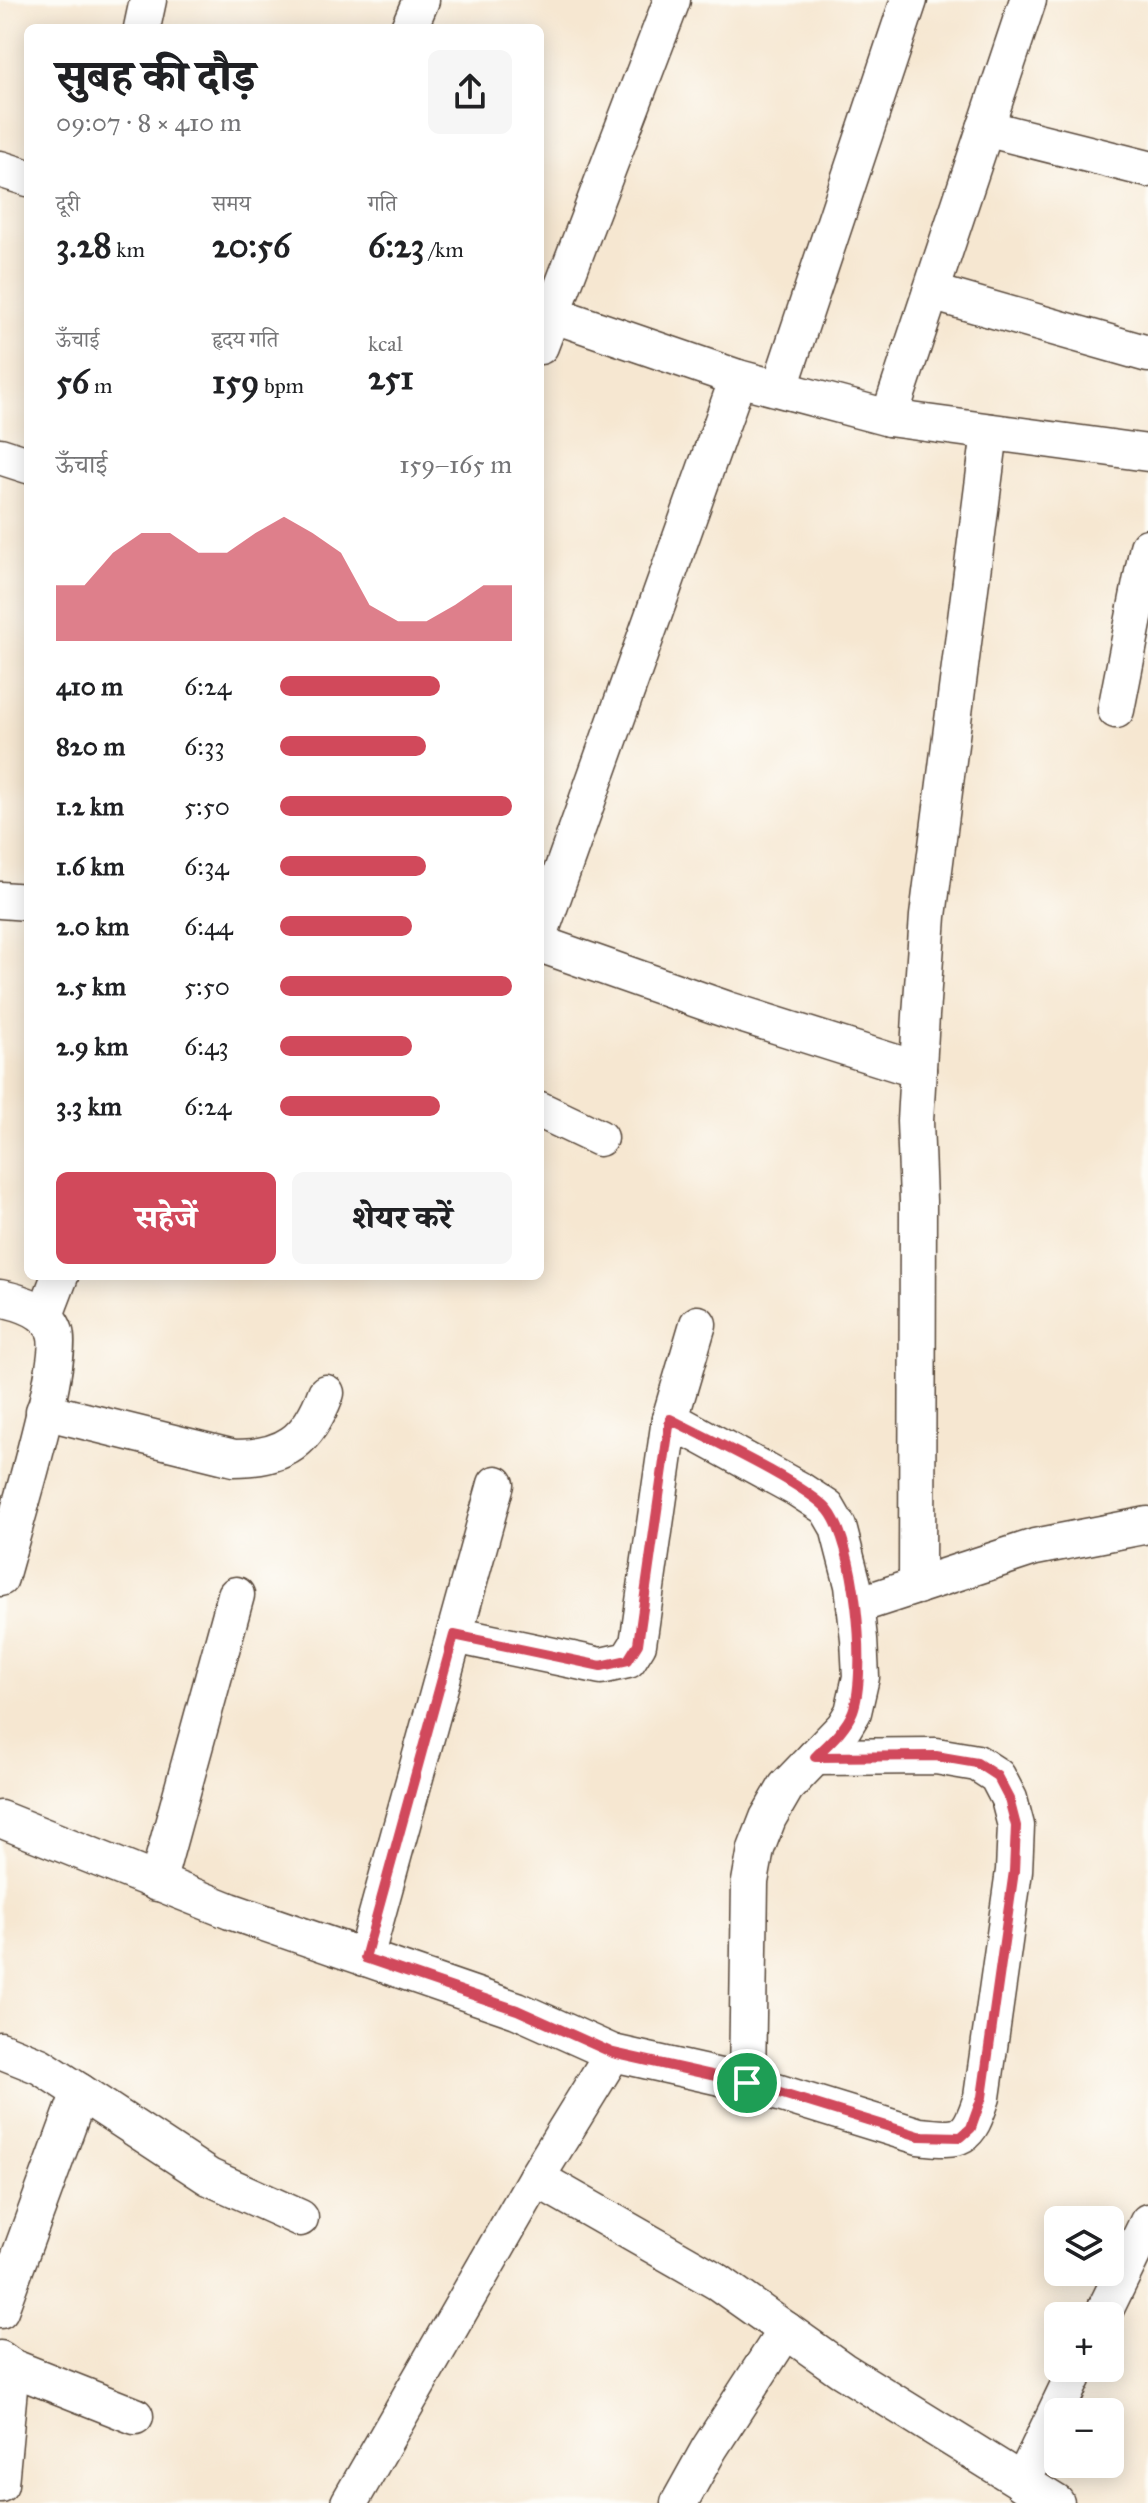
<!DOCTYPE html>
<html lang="hi">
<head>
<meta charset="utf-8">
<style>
	body { margin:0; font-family:"IM FELL Great Primer","Noto Serif Devanagari",serif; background:#f6f6f6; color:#202124; height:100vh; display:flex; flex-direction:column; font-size:30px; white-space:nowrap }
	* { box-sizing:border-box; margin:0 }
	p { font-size:26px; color:#757577 }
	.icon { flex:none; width:44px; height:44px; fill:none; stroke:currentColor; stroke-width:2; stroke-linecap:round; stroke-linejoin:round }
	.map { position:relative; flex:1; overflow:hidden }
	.sheet { position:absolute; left:24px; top:24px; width:520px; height:1256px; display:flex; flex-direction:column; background:#fff; border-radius:12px; box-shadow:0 4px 20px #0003 }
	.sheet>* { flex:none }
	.fabs { position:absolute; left:1044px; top:2206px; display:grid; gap:16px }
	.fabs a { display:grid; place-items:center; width:80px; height:80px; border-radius:12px; background:#fff; box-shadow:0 4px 20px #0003; font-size:40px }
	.pin { position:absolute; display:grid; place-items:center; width:68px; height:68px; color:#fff; margin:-34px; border:4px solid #fff; border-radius:50%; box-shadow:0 2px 8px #0007 }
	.round { display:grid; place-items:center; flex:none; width:84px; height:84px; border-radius:12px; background:#f6f6f6 }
	.headline { display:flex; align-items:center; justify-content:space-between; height:136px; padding:0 32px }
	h1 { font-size:44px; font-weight:800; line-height:60px }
	.stats { display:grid; grid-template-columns:repeat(3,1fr); gap:12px; height:136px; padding:8px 32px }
	.stats div { display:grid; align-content:center }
	.stats b { font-size:34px; font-weight:800 }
	.stats small { font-size:22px; font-weight:400 }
	.stats p { font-size:22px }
	.chart { height:224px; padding:16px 32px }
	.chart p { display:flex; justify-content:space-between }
	.chart svg { width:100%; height:144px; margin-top:8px; fill:#d1495b; opacity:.7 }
	.primary-button { display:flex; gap:16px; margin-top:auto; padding:16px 32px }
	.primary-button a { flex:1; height:92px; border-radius:12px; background:#d1495b; color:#fff; font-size:32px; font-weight:800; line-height:92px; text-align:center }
	.primary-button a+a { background:#f6f6f6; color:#202124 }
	ul { padding:0 32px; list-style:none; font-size:26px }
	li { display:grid; grid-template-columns:128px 96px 1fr; align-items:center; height:60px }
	li i { height:20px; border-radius:10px; background:#d1495b }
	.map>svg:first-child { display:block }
</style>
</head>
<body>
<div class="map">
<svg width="1148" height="2503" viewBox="0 0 1148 2503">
	<rect width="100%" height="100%" fill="#fdfcf7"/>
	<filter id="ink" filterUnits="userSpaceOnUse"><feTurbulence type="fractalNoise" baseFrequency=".0125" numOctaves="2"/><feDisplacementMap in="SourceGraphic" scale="16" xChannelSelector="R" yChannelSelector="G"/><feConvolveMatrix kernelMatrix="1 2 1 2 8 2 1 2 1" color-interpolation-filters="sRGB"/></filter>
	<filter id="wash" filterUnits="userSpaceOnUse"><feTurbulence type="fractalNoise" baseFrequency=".006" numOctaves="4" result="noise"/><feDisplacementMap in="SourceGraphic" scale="32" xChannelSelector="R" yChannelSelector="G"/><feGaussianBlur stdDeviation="1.8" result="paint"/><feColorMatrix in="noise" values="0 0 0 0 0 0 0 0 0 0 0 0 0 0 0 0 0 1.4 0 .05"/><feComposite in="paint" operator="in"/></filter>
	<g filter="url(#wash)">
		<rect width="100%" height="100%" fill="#f6e7d1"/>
	</g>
	<g filter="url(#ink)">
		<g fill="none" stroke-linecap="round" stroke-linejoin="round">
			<defs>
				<g id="street">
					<polyline points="142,28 148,0"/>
					<polyline points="409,28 421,0"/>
					<polyline points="985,128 1148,169"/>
					<polyline points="0,169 28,178"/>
					<polyline points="931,292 1148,354"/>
					<polyline points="540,310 738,378 889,418 1148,453"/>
					<polyline points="540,346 672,0"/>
					<polyline points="780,387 909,0"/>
					<polyline points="889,418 1028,0"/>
					<polyline points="0,456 28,465"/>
					<polyline points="1116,710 1148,547"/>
					<polyline points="0,900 28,902"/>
					<polyline points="540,933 738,378"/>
					<polyline points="540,944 728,1010 918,1070"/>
					<polyline points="540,1110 599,1138"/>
					<path d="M0 1298C20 1302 48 1310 55 1332 65 1363 11 1536 0 1578"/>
					<polyline points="45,1315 60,1276"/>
					<path d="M44 1411 234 1458C285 1458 308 1441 326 1393"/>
					<polyline points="917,1586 918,1201 915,1121 921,1015 928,916 990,432"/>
					<polyline points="855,1606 1035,1547 1148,1525"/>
					<polyline points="454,1635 601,1666 628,1660 638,1644 670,1419 698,1324"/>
					<polyline points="0,1819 230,1911 517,2010 613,2053 536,2178 349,2503"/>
					<polyline points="157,1883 236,1595"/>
					<polyline points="365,1958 496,1484"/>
					<polyline points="0,2050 40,2066 80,2092 0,2310"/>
					<polyline points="613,2053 747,2083 750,1882 756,1849 768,1818 786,1787 844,1727 853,1712 861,1677 859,1639 853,1585 838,1527 827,1508 798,1489 670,1419"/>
					<path d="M747 2083 919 2136C963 2141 968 2140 982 2097L1014 1871 1016 1826 1009 1799 997 1776 977 1763 936 1756 815 1757"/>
					<polyline points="80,2092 209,2177 300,2218"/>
					<polyline points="536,2178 718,2282 842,2370 1056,2503"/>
					<polyline points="1102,2316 1148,2222"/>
					<polyline points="0,2359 11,2367 135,2416"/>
					<polyline points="1022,2483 1077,2368"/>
					<polyline points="0,2484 11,2367"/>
					<polyline points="679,2503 709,2449 786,2330"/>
				</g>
			</defs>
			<use href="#street" stroke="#574639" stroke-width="39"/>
			<use href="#street" stroke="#fff" stroke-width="36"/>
		</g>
	</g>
	<g fill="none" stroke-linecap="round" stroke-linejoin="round" filter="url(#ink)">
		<defs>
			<path id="route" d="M670 1419C705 1437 806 1484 828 1510 855 1542 868 1671 853 1711 846 1729 828 1744 815 1757L936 1756 977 1763 997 1776 1009 1799 1016 1826 1014 1871 982 2097 971 2128 961 2137 919 2136 747 2083 613 2053 517 2010 365 1958 454 1635 601 1666 628 1660 638 1644Z"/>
		</defs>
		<use href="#route" stroke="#fff" stroke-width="16"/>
		<use href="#route" stroke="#d1495b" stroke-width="10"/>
	</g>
</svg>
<div class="fabs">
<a><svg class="icon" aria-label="layers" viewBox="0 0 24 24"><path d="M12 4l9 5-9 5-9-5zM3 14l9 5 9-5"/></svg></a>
<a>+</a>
<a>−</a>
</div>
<div class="pin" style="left:747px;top:2083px;background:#1e9e55"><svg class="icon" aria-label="arrive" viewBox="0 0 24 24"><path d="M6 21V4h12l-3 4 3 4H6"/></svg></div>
<section class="sheet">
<div class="headline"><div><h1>सुबह की दौड़</h1><p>09:07 · 8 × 410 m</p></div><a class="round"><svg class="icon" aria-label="share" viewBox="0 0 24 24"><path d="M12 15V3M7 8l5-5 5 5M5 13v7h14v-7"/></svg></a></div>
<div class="stats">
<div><p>दूरी</p><b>3.28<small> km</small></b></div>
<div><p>समय</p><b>20:56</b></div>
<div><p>गति</p><b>6:23<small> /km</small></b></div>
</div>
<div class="stats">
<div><p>ऊँचाई</p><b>56<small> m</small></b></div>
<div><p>हृदय गति</p><b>159<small> bpm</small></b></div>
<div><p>kcal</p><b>251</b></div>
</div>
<div class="chart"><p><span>ऊँचाई</span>159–165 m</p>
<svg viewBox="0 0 160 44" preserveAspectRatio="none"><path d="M0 44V27L10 27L20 17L30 11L40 11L50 17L60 17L70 11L80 6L90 11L100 17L110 33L120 38L130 38L140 33L150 27L160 27V44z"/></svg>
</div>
<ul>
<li><b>410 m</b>6:24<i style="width:69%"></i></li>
<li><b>820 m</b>6:33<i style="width:63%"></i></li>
<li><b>1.2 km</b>5:50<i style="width:100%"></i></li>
<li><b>1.6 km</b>6:34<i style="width:63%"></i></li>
<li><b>2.0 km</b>6:44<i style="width:57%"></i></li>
<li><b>2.5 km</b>5:50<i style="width:100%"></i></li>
<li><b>2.9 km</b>6:43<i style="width:57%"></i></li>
<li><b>3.3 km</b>6:24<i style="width:69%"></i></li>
</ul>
<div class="primary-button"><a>सहेजें</a><a>शेयर करें</a></div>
</section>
</div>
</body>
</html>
